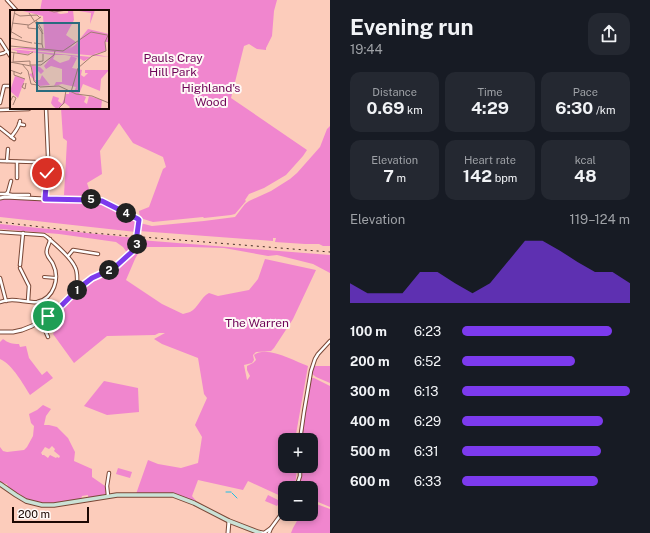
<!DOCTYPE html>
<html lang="en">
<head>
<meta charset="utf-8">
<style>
	body { margin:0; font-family:"Public Sans",sans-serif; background:#242831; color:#f1f3f6; height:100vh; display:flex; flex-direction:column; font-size:15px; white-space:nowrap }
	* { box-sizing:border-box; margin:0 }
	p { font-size:13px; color:#9ea1a6 }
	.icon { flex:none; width:22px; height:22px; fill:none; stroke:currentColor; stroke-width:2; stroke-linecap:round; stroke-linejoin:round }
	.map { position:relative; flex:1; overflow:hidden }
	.drawer { display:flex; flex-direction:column; background:#171b24; width:320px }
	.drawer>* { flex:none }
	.controls { position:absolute; left:278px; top:433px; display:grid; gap:8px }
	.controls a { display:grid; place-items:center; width:40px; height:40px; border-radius:8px; background:#171b24; box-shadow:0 2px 6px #0003; font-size:20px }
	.scale { position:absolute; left:12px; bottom:10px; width:77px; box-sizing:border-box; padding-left:4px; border:2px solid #1c0803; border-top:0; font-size:11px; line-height:14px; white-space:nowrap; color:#1c0803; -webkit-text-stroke:3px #fef8f6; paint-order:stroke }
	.pin { position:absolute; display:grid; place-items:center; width:34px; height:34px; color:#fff; margin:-17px; border:2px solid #fff; border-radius:50%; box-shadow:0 1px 4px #0007 }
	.km { position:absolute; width:20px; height:20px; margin:-10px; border-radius:50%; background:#222; color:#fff; font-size:11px; line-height:20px; text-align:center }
	.round { display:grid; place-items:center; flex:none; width:42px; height:42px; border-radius:12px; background:#242831 }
	.overview { display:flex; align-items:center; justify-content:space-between; height:68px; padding:0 20px }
	h1 { font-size:22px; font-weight:700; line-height:30px }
	.stats { display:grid; grid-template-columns:repeat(3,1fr); gap:6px; height:68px; padding:4px 20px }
	.stats div { display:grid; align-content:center; border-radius:10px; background:#242831; text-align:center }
	.stats b { font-size:17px; font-weight:700 }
	.stats small { font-size:11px; font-weight:400 }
	.stats p { font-size:11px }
	.chart { height:112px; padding:8px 20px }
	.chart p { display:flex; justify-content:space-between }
	.chart svg { width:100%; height:72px; margin-top:4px; fill:#7c3aed; opacity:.7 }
	ul { padding:0 20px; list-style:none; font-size:13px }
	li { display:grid; grid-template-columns:64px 48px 1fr; align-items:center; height:30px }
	li i { height:10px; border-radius:5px; background:#7c3aed }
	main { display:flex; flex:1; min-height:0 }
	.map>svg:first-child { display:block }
</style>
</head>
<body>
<main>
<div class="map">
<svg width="330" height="533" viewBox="0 0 330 533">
	<rect width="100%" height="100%" fill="#fcccbb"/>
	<g fill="#f086ce" fill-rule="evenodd">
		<polygon points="42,0 277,0 274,11 272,36 266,48 266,50 257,49 249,44 244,46 231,98 307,150 303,156 286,175 264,188 249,194 245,200 246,201 235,214 231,215 204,218 203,217 153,222 140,218 139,211 149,207 163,169 166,167 163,157 133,143 119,123 100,151 102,174 87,183 92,198 49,198 48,195 64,195 67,141 63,138 61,108 108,108 108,11 40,11"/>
		<polygon points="330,126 330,246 323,246 319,244 305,244 275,242 276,238 273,238 273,241 139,231 140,223 152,226 204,221 235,217 245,204 249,201 271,191 290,179 297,173 320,147 327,129"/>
		<polygon points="5,198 95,202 103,204 137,220 136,232 0,217 0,199"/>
		<polygon points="0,224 135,238 134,249 128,254 123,247 116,242 59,234 0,229"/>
		<polygon points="140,240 330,255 330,273 313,264 277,255 268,256 224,248 190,247 139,247"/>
		<path d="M137 249 140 250 135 259 126 280 162 304 183 314C185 313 188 313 190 312 198 308 201 297 209 293L218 296 249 290 258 279 265 259 316 270 293 319 274 348 271 351 256 352 253 355 254 360 252 363 244 365 247 380 248 379 250 376 247 370V366L253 363 256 360 254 355C267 345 294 361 308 366L295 440H285V466H297L296 479 293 488H285V498L248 481 243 490 198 480 192 496 197 502 174 494H136L148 460 158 464 181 468 198 463 202 437 195 425 207 398 204 394 198 358 162 344 154 339 165 333H159L155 335 107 336 74 363 53 334 58 326 52 316 89 282 112 271Z"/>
		<path d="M3 339C8 343 12 344 19 344L20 347 26 346 29 358 42 375 47 371 53 378 30 395C23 384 13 365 0 359V342Z"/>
		<polygon points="314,366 330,366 330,383 316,377 311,373"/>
		<polygon points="310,378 314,378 330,386 330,507 311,499 311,488 297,488 301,474 301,466 311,466 311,440 301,440 301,437"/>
		<polygon points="104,381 138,388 139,412 107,415 84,406"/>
		<path d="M43 405 51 409 46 416 44 425H49L57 427 68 438 75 452 74 461 92 469V477L105 486 106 494 88 498V495L82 496 81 499C66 502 40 508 25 499 24 498 23 496 21 495 18 493 18 495 14 494 10 492 8 488 7 484L2 483 0 481V447L3 451 7 452 24 450 27 447 33 436 34 426 31 423 29 414 37 410ZM52 446 55 449 54 451 60 456 59 458 57 457 56 458 50 455 48 458 44 455H42V454L41 453 45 447 49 449Z"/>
		<polygon points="118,468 132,472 130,478 116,474"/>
		<polygon points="268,495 280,501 277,506 265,501"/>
		<polygon points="311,502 330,509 330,533 291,533 293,528 297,521 299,521 300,514 311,514"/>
	</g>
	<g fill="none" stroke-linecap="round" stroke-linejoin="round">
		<g stroke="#1ebee5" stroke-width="1">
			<polyline points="226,492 231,492"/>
			<polyline points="232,493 237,498"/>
		</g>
		<defs>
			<polyline id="pedestrian" points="44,277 56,278"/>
			<g id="minor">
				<polyline points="7,0 17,11"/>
				<polyline points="0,40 11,57"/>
				<polyline points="0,54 4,53 7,51"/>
				<polyline points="0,103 4,86 11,86"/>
				<polyline points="0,110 29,109"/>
				<polyline points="19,124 24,125"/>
				<polyline points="0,128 14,139"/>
				<path d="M11 137C15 132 19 128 20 121"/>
				<polyline points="0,161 35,162 43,166 46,170 47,175 45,199"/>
				<polyline points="7,161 8,149"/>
				<polyline points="43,166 46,162 48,156 46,108"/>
				<polyline points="17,178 17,162"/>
				<polyline points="0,194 6,194 8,192 11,181"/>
				<polyline points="7,194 12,195 29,195"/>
				<path d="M0 232 44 235 47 237C56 245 70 256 75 267 78 272 77 279 77 285L79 288"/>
				<polyline points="68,256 73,250 98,254"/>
				<polyline points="20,265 23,233"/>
				<polyline points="20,268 29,286 28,301"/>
				<polyline points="0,278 6,301"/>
				<path d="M0 302C4 301 8 300 12 300 20 300 29 303 37 302 54 299 60 278 53 264 52 261 48 258 47 254 45 248 50 245 50 239"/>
				<polyline points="41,321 48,337"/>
				<polyline points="300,440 304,412 311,371 315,359 318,354 330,341"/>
				<polyline points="296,488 300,476 300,466"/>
				<polyline points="108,496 107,486 109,473"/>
				<polyline points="259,532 264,533 271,528"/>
				<polyline points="269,533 271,528 285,509"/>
			</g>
			<g id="tertiary">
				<polyline points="0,198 5,197 45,199 91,200 102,201 139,219 138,229"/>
				<polyline points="0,332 13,332 22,330 32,326 48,316 59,308 79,288 92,278 113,268 135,249 137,243"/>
				<polyline points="228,533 229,521"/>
			</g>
			<polyline id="secondary" points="0,484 16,495 26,501 42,505 54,505 117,495 173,495 194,503 229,521 260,533"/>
		</defs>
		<use href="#pedestrian" stroke="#794736" stroke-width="4"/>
		<use href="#minor" stroke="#794736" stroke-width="4.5"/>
		<use href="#tertiary" stroke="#794736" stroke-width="5"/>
		<use href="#secondary" stroke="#794736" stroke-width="5.5"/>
		<use href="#pedestrian" stroke="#fff" stroke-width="2"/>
		<use href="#minor" stroke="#fff" stroke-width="2.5"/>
		<use href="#tertiary" stroke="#fff" stroke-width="3"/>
		<use href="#secondary" stroke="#cae2d6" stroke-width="3.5"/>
		<polyline stroke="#412922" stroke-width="1" stroke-dasharray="2 4" stroke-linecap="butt" points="0,222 92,233 330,252"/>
		<defs>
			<polyline id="tertiary-bridge" points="137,243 138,229"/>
		</defs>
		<use href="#tertiary-bridge" stroke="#794736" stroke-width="5" stroke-linecap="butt"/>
		<use href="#tertiary-bridge" stroke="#fff" stroke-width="3"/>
	</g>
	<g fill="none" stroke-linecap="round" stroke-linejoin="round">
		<defs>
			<polyline id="route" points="47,173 45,199 91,200 102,201 138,219 139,220 135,249 114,268 92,278 79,288 59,308 48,316"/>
		</defs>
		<use href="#route" stroke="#fff" stroke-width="8"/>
		<use href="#route" stroke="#7c3aed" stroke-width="5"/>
	</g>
	<g text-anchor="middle" stroke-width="4" stroke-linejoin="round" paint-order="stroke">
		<g font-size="12" fill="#6e0357" stroke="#fef8f6">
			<text x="173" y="62">Pauls Cray<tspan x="173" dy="14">Hill Park</tspan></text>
			<text x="211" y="92">Highland's<tspan x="211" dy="14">Wood</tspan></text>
			<text x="257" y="327">The Warren</text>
		</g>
	</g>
	<g transform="translate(10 10)">
		<rect width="99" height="99" fill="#fcccbb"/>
		<path d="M9 0H52L47 3 51 4 58 3V0H85L80 14 81 3 63 0 64 10 56 25 66 32 59 39 65 35 78 19 99 24V32H95L96 41 84 44 99 47 0 38H35L33 6ZM0 39 81 47 74 51 67 47 61 46 67 48 62 58 72 60 71 65 74 67 78 63H75V60H99L91 69 90 81 73 74 69 84 76 87 74 92 77 94 79 86 92 90 91 99H58L60 97 55 93 47 99 43 96 41 93 43 86 49 88 48 91 52 94 56 84H59V81L64 82 66 77 52 74 44 76 46 72H52V59L41 56 36 59 34 56 43 45 20 42 19 44 7 43V41ZM45 45H55L61 46 59 50 50 53 43 49ZM21 55 30 57 34 61 31 64 26 59 25 70H30L32 65 40 75 29 76 19 64 23 63ZM5 66 15 69 8 88 0 81Z" fill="#f086ce" fill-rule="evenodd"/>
		<path fill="none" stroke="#a27e71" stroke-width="1" d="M37 0 44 2 57 0M4 3 10 6 27 5 30 8M19 3 33 24M26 10 32 20V34M2 13 19 15 31 7M18 15V18L28 19M0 21 12 28M0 28 5 0M0 28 22 33M24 33 32 34 33 38M0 36 53 41 81 22 97 25M0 42 18 45 23 42M4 42 3 52 20 51V55M82 46 96 41 95 32 99 23M0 52 21 56 24 71 30 77 49 76 66 84 82 86 99 93M26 52 33 51V44M12 54 18 61 21 74 27 75M20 55H31L44 45 45 41M0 60 11 64 12 62M4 61V65L15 69M14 73 12 77 15 79 16 73M61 82 68 58 82 46M0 92 3 86 6 88 3 95M48 99 54 93 56 80"/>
		<path fill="#296b7e" fill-opacity="0.15" stroke="#296b7e" stroke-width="2" d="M27 13H69V81H27Z"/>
		<rect width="99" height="99" fill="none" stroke="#1c0803" stroke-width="2"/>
	</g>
</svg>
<div class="controls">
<a>+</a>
<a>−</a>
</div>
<div class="scale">200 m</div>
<div class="pin" style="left:48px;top:316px;background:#1e9e55"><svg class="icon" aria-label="arrive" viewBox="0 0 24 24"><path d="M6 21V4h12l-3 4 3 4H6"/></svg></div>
<div class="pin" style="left:47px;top:173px;background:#d93025"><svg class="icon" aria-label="check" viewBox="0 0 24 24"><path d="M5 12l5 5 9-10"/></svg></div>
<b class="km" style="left:77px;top:290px">1</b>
<b class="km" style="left:109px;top:270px">2</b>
<b class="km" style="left:137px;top:244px">3</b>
<b class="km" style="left:126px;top:213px">4</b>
<b class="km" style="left:91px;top:199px">5</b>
</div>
<section class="drawer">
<div class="overview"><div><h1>Evening run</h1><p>19:44</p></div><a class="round"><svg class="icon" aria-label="share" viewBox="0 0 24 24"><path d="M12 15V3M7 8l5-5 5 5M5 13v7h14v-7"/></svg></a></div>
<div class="stats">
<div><p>Distance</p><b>0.69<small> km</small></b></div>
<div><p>Time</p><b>4:29</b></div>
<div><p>Pace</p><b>6:30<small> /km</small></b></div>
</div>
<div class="stats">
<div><p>Elevation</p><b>7<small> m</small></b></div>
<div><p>Heart rate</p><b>142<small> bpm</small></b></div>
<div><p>kcal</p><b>48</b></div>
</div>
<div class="chart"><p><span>Elevation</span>119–124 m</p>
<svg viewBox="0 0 160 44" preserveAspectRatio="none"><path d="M0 44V32L10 38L20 38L30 38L40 25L50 25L60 32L70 38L80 32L90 19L100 6L110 6L120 12L130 19L140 25L150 25L160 32V44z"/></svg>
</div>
<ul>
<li><b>100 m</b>6:23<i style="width:89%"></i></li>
<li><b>200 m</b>6:52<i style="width:67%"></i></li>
<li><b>300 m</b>6:13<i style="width:100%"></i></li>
<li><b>400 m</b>6:29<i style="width:84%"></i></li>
<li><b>500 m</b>6:31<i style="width:83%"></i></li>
<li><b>600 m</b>6:33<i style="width:81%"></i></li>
</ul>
</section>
</main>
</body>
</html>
